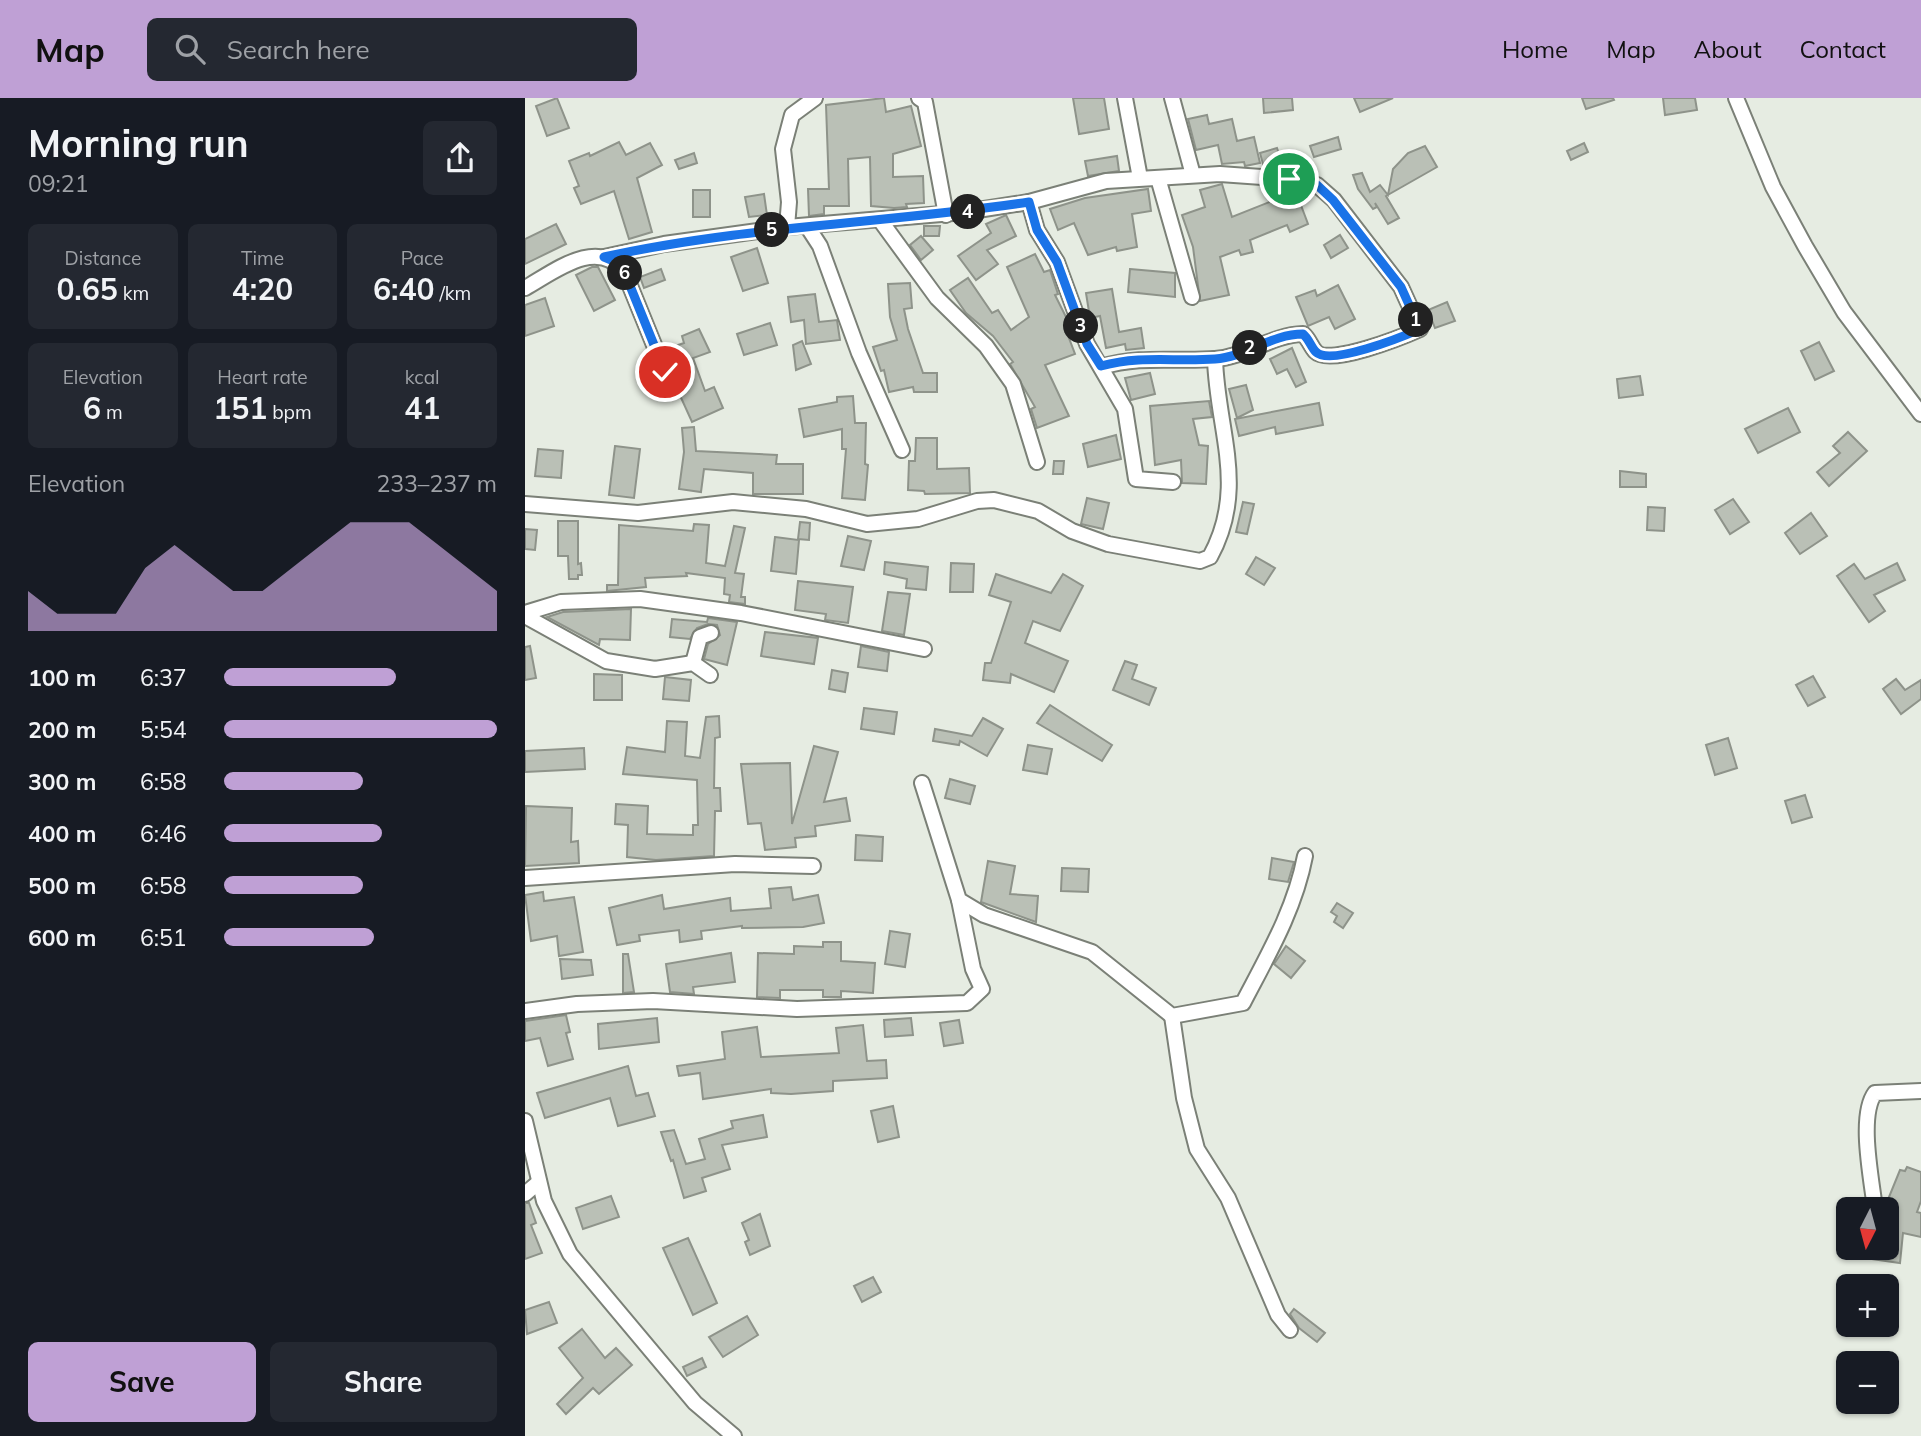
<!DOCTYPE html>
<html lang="en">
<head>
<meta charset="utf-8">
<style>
	body { margin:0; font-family:Mulish,sans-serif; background:#242831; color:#f1f3f6; height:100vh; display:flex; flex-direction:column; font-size:26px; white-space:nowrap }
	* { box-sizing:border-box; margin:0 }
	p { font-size:23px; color:#9ea1a6 }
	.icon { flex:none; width:38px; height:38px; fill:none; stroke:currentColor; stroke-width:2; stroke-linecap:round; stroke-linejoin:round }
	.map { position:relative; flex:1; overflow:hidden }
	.panel { display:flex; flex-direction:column; background:#171b24; width:525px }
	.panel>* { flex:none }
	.needle { width:46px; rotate:186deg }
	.controls { position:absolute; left:1311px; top:1099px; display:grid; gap:14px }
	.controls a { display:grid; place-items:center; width:63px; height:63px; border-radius:10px; background:#171b24; box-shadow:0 2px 5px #0004; font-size:35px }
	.pin { position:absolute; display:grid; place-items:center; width:60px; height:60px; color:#fff; margin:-30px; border:4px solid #fff; border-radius:50%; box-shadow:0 2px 7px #0007 }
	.km { position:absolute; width:35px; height:35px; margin:-18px; border-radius:50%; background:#222; color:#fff; font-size:19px; line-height:35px; text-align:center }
	.round { display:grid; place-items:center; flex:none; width:74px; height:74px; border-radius:10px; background:#242831 }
	.overview { display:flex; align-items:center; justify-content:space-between; height:119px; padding:0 28px }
	h1 { font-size:38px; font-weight:700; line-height:52px }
	.figures { display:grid; grid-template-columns:repeat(3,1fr); gap:10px; height:119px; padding:7px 28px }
	.figures div { display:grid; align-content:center; border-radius:10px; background:#242831; text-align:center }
	.figures b { font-size:30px; font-weight:700 }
	.figures small { font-size:19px; font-weight:400 }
	.figures p { font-size:19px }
	.chart { height:196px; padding:14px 28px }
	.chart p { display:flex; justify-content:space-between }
	.chart svg { width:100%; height:126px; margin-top:7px; fill:#bfa0d5; opacity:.7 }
	.primary-button { display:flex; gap:14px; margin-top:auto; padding:14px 28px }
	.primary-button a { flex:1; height:80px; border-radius:10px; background:#bfa0d5; color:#111; font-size:28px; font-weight:700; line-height:80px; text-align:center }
	.primary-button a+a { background:#242831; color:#f1f3f6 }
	ul { padding:0 28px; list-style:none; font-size:23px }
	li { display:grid; grid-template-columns:112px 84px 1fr; align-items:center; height:52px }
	li i { height:18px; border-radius:9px; background:#bfa0d5 }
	header { display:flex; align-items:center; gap:42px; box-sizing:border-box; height:98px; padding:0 35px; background:#bfa0d5; color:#111 }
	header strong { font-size:33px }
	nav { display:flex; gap:38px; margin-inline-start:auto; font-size:24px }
	.search { width:490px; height:63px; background:#242831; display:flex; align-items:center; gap:18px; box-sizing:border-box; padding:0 24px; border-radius:10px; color:#9ea1a6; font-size:26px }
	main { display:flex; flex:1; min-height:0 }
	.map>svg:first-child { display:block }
</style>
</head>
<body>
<header>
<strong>Map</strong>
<div class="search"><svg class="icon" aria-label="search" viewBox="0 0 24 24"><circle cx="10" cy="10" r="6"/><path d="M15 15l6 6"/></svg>Search here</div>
<nav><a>Home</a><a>Map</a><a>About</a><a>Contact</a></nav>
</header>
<main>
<section class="panel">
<div class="overview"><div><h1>Morning run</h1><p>09:21</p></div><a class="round"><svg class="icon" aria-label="share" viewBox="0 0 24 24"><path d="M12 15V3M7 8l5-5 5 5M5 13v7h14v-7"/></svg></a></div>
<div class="figures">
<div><p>Distance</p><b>0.65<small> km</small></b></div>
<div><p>Time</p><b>4:20</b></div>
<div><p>Pace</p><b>6:40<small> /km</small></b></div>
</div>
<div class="figures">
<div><p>Elevation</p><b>6<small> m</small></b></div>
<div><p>Heart rate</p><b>151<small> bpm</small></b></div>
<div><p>kcal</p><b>41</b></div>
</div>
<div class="chart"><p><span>Elevation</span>233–237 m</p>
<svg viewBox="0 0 160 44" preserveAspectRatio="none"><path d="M0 44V30L10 38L20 38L30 38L40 22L50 14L60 22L70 30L80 30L90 22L100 14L110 6L120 6L130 6L140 14L150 22L160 30V44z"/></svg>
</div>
<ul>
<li><b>100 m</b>6:37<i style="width:63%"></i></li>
<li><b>200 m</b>5:54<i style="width:100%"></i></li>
<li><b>300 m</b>6:58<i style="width:51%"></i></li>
<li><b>400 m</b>6:46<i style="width:58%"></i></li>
<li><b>500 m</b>6:58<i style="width:51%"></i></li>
<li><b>600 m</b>6:51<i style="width:55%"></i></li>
</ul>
<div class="primary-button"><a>Save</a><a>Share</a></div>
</section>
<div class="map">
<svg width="1396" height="1338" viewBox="0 0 1396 1338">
	<rect width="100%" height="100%" fill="#e6ece2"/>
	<g fill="#bac0b6" stroke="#8e938a" stroke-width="2">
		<polygon points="32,0 44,30 22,38 11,8"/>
		<polygon points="359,0 361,14 386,8 396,48 368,56 368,79 398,78 399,105 381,106 382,109 369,110 346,108 345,59 323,61 324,108 299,108 299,116 284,118 283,91 304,91 301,7"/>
		<polygon points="548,0 579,0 584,31 554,36"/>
		<polygon points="738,0 767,0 768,12 739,15"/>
		<polygon points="829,0 868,0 835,14"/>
		<polygon points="1057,0 1088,0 1089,2 1061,11"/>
		<polygon points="1138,0 1170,0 1172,12 1140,17"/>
		<polygon points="682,17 684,26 707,21 712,43 729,39 735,65 720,68 719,64 697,66 693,47 671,52 663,21"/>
		<polygon points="813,39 816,51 789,59 785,48"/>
		<polygon points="94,44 101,57 125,45 137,67 112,80 127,134 104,141 89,93 56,106 49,90 54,88 44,63 64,55 65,58"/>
		<polygon points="1059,45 1063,54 1046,62 1042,53"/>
		<polygon points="900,48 912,69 861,98 874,120 863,126 850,105 852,109 848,111 833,91 828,77 837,75 845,94 855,87 863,97 868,71 883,55"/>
		<polygon points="752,50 758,68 739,70 735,55"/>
		<polygon points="169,55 172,65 154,71 150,62"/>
		<polygon points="592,58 594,73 563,78 560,63"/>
		<polygon points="697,86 707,119 752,101 749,91 760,90 762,98 771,94 783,126 765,134 762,127 725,142 728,154 716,157 714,152 695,159 704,197 675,203 668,149 657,117 680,109 675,92"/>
		<polygon points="623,91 626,113 607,116 612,149 592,153 591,149 563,157 549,125 533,132 525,111 560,100"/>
		<rect x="168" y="92" width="17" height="27"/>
		<polygon points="239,96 242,117 224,119 220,99"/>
		<polygon points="481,117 491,138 462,152 473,166 451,182 433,158 466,135 461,126"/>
		<polygon points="31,126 41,146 0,166 0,141"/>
		<polygon points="399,128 415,128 414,138 399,138"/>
		<polygon points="815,137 823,150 806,160 799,147"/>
		<polygon points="396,138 408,152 396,162 385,147"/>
		<polygon points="232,150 243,185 218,193 206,159"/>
		<polygon points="510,156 519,174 525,172 533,196 530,197 544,225 539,227 550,256 520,267 544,318 512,330 506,311 510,309 485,266 488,264 468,238 441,215 425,192 443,180 467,215 473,212 486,232 504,219 482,169"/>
		<polygon points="67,169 73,169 90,202 69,213 51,177"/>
		<polygon points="136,171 140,182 119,190 115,179"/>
		<polygon points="605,171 650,175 650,199 603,194"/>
		<polygon points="385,185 387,210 379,211 383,231 398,275 412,275 412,294 389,294 388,289 364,294 359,272 356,273 348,249 372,242 365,219 363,186"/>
		<polygon points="813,187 830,221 810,231 804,219 783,228 771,199 790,192 792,198"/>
		<polygon points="587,191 594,234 616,230 619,250 601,252 600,246 581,250 575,218 565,220 561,195"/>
		<polygon points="290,196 294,224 312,222 315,242 281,246 279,222 266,224 263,199"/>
		<polygon points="20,200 29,228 0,238 0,207"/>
		<polygon points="922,204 930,223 910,230 903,212"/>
		<polygon points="245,225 252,247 219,257 212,236"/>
		<polygon points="174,231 185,254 168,260 180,293 189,289 198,310 167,324 153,293 145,295 142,283 150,275 141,251 159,245 157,238"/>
		<polygon points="277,243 286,266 271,272 268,247"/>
		<polygon points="1294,244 1309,273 1290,282 1276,253"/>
		<polygon points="767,250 781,284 771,289 762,271 752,276 745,261"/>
		<polygon points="625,275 630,296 606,302 600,280"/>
		<polygon points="1115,278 1118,297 1094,300 1092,281"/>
		<polygon points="721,287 728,312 712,320 704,291"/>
		<polygon points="328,298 330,325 341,325 340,366 343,367 340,402 317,400 321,351 317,351 317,331 279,339 274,311 312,304 312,299"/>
		<polygon points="684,303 687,319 668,321 674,347 683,348 681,386 657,385 656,362 630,367 625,308"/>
		<polygon points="794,305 798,327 751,336 750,329 714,338 710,321"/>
		<polygon points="1263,310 1275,334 1233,355 1220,331"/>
		<polygon points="169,329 171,353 252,357 251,366 278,366 278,396 228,396 228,375 179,371 176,394 154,391 159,354 157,330"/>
		<polygon points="1323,334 1342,353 1304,388 1292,374 1315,355 1308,348"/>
		<polygon points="591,337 596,361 563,369 558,346"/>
		<polygon points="391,340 412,340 412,371 444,370 445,395 400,396 399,393 383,392 384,363 390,363"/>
		<polygon points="90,348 115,351 109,400 84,397"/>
		<polygon points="13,351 38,353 36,380 10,378"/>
		<polygon points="529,363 539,363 538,376 528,376"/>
		<polygon points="1095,373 1121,376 1121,389 1095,389"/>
		<polygon points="562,400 584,405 578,431 556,426"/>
		<polygon points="1208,401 1224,424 1205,436 1190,412"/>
		<polygon points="718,404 729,406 722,436 711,434"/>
		<polygon points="1123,409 1140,410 1139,433 1122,432"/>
		<polygon points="1286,415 1302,438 1275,456 1260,435"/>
		<polygon points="33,423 53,423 53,466 56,465 57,477 53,477 53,481 44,481 43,458 33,458"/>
		<polygon points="275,424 285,425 284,442 273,441"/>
		<polygon points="169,426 184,427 181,465 200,468 209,428 220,430 210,475 219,476 216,499 220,499 220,506 204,504 205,497 199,496 200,480 161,475 162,478 120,480 121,489 82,493 82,487 93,487 94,427 168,433"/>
		<polygon points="0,431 12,432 10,452 0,451"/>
		<polygon points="323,438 346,443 339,472 316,468"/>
		<polygon points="250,439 274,442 271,476 246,473"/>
		<polygon points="731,459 750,470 739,487 721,476"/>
		<polygon points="360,464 403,469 401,492 381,490 382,481 359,476"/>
		<polygon points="426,465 449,466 448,494 425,494"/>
		<polygon points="1372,465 1380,482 1349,497 1360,513 1344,524 1312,478 1329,466 1340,481"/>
		<polygon points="471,476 526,495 538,476 558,488 535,533 508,523 500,545 543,563 529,594 486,576 485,585 458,582 460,565 466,565 486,504 464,497"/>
		<polygon points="273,483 328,489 323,525 300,522 301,516 270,512"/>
		<polygon points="363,494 385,496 379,537 357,533"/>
		<polygon points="106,511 105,542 75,541 74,547 22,519 38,514"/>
		<polygon points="183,520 212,524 202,567 179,561 183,546 195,537 192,527 183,526 172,530 165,541 145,539 147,521 182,524"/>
		<polygon points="240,534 293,540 289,566 236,558"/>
		<polygon points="5,548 11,580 0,582 0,549"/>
		<polygon points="336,548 364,554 362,573 333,569"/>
		<polygon points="600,563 612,567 607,581 631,590 624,607 588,592"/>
		<polygon points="307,572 323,575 320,594 304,591"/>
		<polygon points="69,576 97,577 97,602 69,602"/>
		<polygon points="1288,578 1300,599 1283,608 1271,587"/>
		<polygon points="140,579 166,582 164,603 138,601"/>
		<polygon points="1371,581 1380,592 1396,582 1396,601 1376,616 1358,591"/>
		<polygon points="525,607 587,647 577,663 512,625"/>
		<polygon points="339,610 372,614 369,636 336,631"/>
		<polygon points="194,618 195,639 190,640 189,690 195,690 196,713 190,713 189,758 131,762 102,759 103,727 90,726 91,706 123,708 122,736 168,737 168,727 173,727 172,682 98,676 102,649 140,654 142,623 162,624 160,658 175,660 181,619"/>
		<polygon points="458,620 478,631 462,658 435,643 434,647 408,643 410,631 447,638"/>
		<polygon points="1203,640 1212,670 1190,677 1181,647"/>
		<polygon points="503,647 527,651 522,676 498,672"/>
		<polygon points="289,648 313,654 299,704 321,700 325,723 290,728 291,738 270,740 271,749 240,752 236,725 223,726 216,666 265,665 267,726"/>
		<polygon points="59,650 60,671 0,674 0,653"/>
		<polygon points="425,681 450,688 445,706 420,700"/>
		<polygon points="1280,697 1287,719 1267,725 1260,703"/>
		<polygon points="1,708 47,710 46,744 53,743 54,765 0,768"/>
		<polygon points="331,737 358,739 357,763 330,762"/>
		<polygon points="747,760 769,764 763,784 744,781"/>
		<polygon points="463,763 490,768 485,796 513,798 511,824 456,804"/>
		<polygon points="537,770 564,771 563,794 536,793"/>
		<polygon points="266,789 268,802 293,797 299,825 278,829 217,830 217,828 176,833 177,841 155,844 154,832 114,837 115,843 92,847 84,810 137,797 139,811 205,800 206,813 246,810 244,791"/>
		<polygon points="18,794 19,803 49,799 58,854 34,858 32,838 6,843 0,797"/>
		<polygon points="812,805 828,815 818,830 809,824 812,818 806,814"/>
		<polygon points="365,833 385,836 380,869 360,866"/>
		<polygon points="298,844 316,844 316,863 350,865 348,895 316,893 316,899 298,899 298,892 255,892 255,900 232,899 233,855 269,856 269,848 298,849"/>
		<polygon points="761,848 780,863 766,880 749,866"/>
		<polygon points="206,855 210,884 168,889 169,896 145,894 141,866"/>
		<polygon points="98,856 103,856 109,894 98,895"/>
		<polygon points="35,861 66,862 68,877 37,881"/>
		<polygon points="41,917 45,934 41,935 48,961 23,968 15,940 0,943 0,923"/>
		<polygon points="132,920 134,944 74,951 73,926"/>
		<polygon points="386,920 388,937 360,939 359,922"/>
		<polygon points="434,922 438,945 419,948 415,925"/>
		<polygon points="338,927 342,963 361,962 362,980 308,983 308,993 266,996 246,995 246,991 178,1001 175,975 154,978 152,968 200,961 197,934 232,929 236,959 314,955 311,930"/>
		<polygon points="103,968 111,998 123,995 130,1018 93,1028 85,1000 20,1020 12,995"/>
		<polygon points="368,1008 374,1039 353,1044 346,1013"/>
		<polygon points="238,1017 242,1039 197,1047 205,1071 177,1080 181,1093 159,1100 148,1062 146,1063 136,1034 149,1032 161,1066 180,1061 174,1041 208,1030 206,1023"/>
		<polygon points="1382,1069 1396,1074 1396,1103 1392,1114 1396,1115 1396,1139 1378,1135 1375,1165 1346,1161 1347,1150 1362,1150 1362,1138 1367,1138 1371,1118 1362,1117 1364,1099 1375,1072 1380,1073"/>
		<polygon points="86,1098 94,1119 58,1131 51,1110"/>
		<polygon points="0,1105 4,1105 11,1125 6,1127 17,1155 0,1161"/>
		<polygon points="235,1116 245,1148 225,1157 220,1144 224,1142 217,1125"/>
		<polygon points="163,1140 192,1205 168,1217 138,1150"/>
		<polygon points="348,1179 356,1194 337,1204 329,1188"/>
		<polygon points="24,1204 32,1225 2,1236 0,1212"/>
		<polygon points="769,1211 800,1235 792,1244 774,1230 765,1216"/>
		<polygon points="222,1218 233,1237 198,1259 184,1239"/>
		<polygon points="57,1231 80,1260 91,1250 107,1267 74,1296 68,1290 41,1316 32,1306 58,1280 34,1250"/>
		<polygon points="177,1260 181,1269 162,1278 158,1269"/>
	</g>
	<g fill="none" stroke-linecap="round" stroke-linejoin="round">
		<defs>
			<g id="street">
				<polyline points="394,0 400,4 421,117"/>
				<polyline points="600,0 615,80"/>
				<polyline points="647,0 668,77"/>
				<polyline points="1211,0 1248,89 1280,148 1319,214 1396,316"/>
				<polyline points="633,80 667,199"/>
				<polyline points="504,104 512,132 532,164 562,246 600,311 611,381 648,384"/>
				<polyline points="355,122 412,200 461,248 488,286 512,364"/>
				<polyline points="282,128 295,148 334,255 377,352"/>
				<path d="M262 129 440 114 504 104 581 83 695 76 764 81 792 87 809 102 876 189 895 231C877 239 805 268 791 254 786 249 784 241 778 236 746 237 721 259 690 261 649 264 617 257 576 269"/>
				<polyline points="79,159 139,146 262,129 264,104 258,51 267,17 290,0"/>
				<path d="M0 190C29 174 71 139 99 173L140 274"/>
				<path d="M0 406 113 415 208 404 281 411 342 426 393 421 452 403 469 402 513 413 547 433 583 446 675 463 685 459C723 390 692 332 690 261"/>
				<polyline points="0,515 36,504 115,501 216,515 399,551"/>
				<polyline points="0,518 81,563 130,571 168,565 185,577"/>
				<polyline points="168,565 175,539 186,535"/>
				<path d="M397 685 434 802 459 817 567 854 647 918 718 905C743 857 770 811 780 758"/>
				<polyline points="0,780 210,766 288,768"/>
				<polyline points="0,913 52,906 128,903 272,911 442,905 457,891 448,871 434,802"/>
				<polyline points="647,918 659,1000 672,1051 703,1100 753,1217 765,1232"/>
				<polyline points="0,1023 19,1103 45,1156 170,1305 209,1338"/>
				<polyline points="0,1096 14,1084"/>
				<path d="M1350 1111C1347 1083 1333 1018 1350 995L1396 993"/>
			</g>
		</defs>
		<use href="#street" stroke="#7b8077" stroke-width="18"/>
		<use href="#street" stroke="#fff" stroke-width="14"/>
	</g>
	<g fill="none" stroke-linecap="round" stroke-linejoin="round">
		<defs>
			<path id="route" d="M140 274 99 173 91 164 79 159C219 128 363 125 504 104L512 132 532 164 562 246 576 268C617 257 649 264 690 261 721 259 746 236 778 236 784 241 786 249 791 254 805 268 877 239 895 231L876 189 808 102 792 87 764 81"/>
		</defs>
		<use href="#route" stroke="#fff" stroke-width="14"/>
		<use href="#route" stroke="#1a73e8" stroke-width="9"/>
	</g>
</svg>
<div class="controls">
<a><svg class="needle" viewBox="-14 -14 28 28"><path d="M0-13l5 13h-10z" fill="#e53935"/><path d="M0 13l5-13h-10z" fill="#9ea1a6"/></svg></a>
<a>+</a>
<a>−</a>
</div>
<div class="pin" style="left:764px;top:81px;background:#1e9e55"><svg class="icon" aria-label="arrive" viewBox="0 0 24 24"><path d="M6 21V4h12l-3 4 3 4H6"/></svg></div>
<div class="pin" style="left:140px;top:274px;background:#d93025"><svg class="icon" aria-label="check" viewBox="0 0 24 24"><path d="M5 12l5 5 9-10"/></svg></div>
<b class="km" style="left:891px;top:222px">1</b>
<b class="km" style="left:725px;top:250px">2</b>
<b class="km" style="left:556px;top:228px">3</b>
<b class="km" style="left:443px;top:114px">4</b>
<b class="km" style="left:247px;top:132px">5</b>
<b class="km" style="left:100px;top:175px">6</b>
</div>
</main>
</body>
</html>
